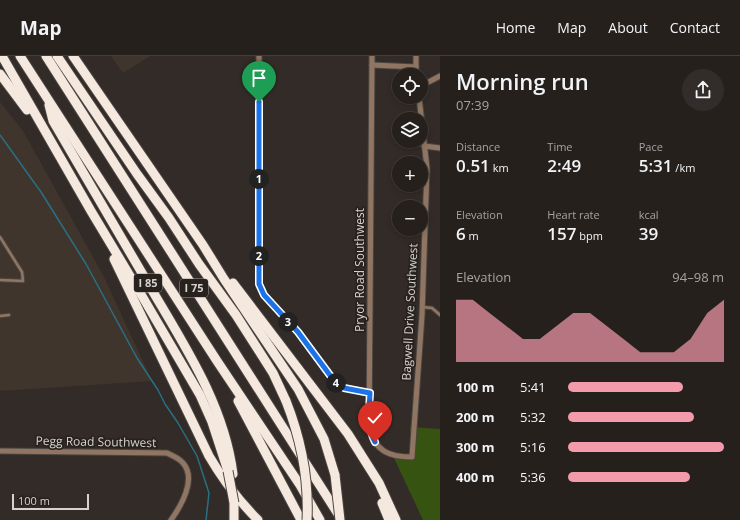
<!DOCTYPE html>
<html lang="en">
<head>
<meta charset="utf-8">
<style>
	body { margin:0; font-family:"Open Sans",sans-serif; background:#322d2a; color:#f1f3f6; height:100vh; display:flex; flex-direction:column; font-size:15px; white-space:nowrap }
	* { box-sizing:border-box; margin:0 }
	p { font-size:13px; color:#a4a3a4 }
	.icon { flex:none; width:22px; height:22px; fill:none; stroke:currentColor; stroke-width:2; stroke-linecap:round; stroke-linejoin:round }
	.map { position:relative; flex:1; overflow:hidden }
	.details { display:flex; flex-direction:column; background:#26201d; width:300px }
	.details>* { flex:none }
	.controls { position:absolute; left:392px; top:12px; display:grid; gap:8px }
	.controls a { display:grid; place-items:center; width:36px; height:36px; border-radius:50%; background:#26201d; box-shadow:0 2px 6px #0003,0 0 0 1px #423e3b; font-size:20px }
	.scale { position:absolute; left:12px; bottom:10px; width:77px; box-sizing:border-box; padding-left:4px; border:2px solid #d6d2cf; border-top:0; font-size:11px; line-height:14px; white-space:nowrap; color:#d6d2cf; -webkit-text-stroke:3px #28221e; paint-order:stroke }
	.pin { position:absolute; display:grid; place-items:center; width:34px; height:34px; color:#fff; margin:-41px -17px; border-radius:50% 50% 50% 0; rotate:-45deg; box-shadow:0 0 4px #0007 }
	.pin .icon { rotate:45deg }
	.km { position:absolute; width:20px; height:20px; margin:-10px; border-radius:50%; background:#222; color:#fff; font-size:11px; line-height:20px; text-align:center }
	.round { display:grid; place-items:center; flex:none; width:42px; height:42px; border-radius:21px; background:#322d2a }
	.overview { display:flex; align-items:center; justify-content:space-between; height:68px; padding:0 16px }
	h1 { font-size:22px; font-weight:600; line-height:30px }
	.metrics { display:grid; grid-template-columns:repeat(3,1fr); gap:6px; height:68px; padding:4px 16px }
	.metrics div { display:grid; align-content:center }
	.metrics b { font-size:17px; font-weight:600 }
	.metrics small { font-size:11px; font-weight:400 }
	.metrics p { font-size:11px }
	.chart { height:112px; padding:8px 16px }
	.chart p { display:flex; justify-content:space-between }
	.chart svg { width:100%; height:72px; margin-top:4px; fill:#f39aab; opacity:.7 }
	ul { padding:0 16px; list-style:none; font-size:13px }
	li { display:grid; grid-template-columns:64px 48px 1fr; align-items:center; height:30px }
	li i { height:10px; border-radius:5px; background:#f39aab }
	header { display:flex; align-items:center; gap:24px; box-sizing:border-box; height:56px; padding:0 20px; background:#26201d; border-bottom:1px solid #423e3b }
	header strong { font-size:19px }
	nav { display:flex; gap:22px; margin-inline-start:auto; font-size:14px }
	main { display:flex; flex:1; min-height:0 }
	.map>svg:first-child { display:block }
</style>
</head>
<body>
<header>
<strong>Map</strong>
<nav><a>Home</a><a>Map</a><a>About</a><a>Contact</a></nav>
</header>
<main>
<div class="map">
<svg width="440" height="464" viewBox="0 0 440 464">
	<rect width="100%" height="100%" fill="#322b27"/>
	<g fill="#40352d">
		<polygon points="111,0 150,0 123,17"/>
		<polygon points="0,46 23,75 104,221 152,325 0,335"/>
	</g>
	<polygon fill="#365312" points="410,371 440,373 440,464 423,464 394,402 413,399"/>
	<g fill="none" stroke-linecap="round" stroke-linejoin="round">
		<polyline stroke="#287086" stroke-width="1.5" points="0,79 41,136 86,208 137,302 158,334 165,348 178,367 197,400 209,437 206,464"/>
		<defs>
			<g id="lane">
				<polyline points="0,181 22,216 23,225 0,224"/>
				<polyline points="422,251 432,252 440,259"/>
				<polyline points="0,260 9,259"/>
			</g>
			<g id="street">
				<polyline points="259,0 259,228 264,239 298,276 335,326 344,332 369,337"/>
				<path d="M372 0 369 372C375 395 389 401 412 401L422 259 427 112 419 41"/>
				<polyline points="416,0 416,19"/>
				<polyline points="372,9 416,11"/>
				<polyline points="421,30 440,20"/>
				<polyline points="424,90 440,92"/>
				<path d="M0 395 167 397C173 400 179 402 183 407 197 423 181 450 171 464"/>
			</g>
			<g id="highway">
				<polyline points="2,0 91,155 142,240 200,339 212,366 228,415"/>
				<polyline points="20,0 217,305 300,429 320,464"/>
				<polyline points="46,0 340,461"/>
				<polyline points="57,0 137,118 169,162 199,208 236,259 273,317 286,345"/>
				<polyline points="73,0 203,189 224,223 298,333 324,383 335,419"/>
				<polyline points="0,18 27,54"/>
				<path d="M49 49 53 65C85 119 117 174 149 229 184 289 224 348 233 418"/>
				<path d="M114 203 209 400C223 424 238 444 258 464"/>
				<polyline points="233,227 348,378 379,427 396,464"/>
				<polyline points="238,345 301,464"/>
				<polyline points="382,447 389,464"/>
				<polyline points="234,464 234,447"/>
			</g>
		</defs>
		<use href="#lane" stroke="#4c4642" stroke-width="4.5"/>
		<use href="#street" stroke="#4c4642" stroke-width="7"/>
		<use href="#highway" stroke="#4c4642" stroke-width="11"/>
		<use href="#lane" stroke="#907662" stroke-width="2.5"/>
		<use href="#street" stroke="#907662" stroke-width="5"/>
		<use href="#highway" stroke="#f5e8de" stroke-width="9"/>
		<defs>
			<g id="highway-bridge">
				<path d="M286 345C301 383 309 422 307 464"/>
				<polyline points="228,415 234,447"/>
				<polyline points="335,419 340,464"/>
			</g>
		</defs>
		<use href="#highway-bridge" stroke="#4c4642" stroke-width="11" stroke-linecap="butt"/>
		<use href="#highway-bridge" stroke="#f5e8de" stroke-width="9"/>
	</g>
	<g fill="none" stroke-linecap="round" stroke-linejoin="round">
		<defs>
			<path id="route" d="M259 46V228L264 239 298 276 335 326 344 332 370 337C369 354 367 371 375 386"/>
		</defs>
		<use href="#route" stroke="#fff" stroke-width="8"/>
		<use href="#route" stroke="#1a73e8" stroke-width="5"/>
	</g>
	<g text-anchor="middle" stroke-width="3.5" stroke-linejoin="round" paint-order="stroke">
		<g fill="#28221e" stroke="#a29d9a" stroke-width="1">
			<rect x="134" y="218" width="28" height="18" rx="3"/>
			<rect x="180" y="223" width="28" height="18" rx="3"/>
		</g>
		<g font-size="11" font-weight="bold" fill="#d6d2cf">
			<text x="148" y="231">I 85</text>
			<text x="194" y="236">I 75</text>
		</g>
		<g font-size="12" fill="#d6d2cf" stroke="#28221e">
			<text transform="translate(360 214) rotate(-90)" y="4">Pryor Road Southwest</text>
			<text transform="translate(410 256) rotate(-87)" y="4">Bagwell Drive Southwest</text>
			<text transform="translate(96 386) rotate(1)" y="4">Pegg Road Southwest</text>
		</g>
	</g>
</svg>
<div class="controls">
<a><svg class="icon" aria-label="locate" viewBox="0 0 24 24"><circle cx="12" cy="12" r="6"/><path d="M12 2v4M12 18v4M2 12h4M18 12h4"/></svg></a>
<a><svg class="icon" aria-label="layers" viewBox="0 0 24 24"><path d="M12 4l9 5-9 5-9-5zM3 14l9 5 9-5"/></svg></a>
<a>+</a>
<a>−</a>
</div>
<div class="scale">100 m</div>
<div class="pin" style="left:259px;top:46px;background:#1e9e55"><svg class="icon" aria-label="arrive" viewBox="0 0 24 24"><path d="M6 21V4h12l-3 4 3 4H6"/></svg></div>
<div class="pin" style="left:375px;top:386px;background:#d93025"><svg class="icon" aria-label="check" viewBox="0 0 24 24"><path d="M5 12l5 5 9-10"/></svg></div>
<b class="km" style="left:259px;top:123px">1</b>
<b class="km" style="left:259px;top:200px">2</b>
<b class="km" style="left:288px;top:266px">3</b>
<b class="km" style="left:336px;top:327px">4</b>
</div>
<section class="details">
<div class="overview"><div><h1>Morning run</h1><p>07:39</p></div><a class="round"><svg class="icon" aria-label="share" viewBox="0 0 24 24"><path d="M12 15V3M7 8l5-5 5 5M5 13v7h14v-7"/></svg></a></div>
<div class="metrics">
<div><p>Distance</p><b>0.51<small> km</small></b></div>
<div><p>Time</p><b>2:49</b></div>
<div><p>Pace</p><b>5:31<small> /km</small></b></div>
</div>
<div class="metrics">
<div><p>Elevation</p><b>6<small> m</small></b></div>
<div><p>Heart rate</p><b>157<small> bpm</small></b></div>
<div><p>kcal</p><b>39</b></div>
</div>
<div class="chart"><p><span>Elevation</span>94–98 m</p>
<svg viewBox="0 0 160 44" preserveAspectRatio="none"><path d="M0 44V6L10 6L20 14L30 22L40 30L50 30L60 22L70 14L80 14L90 22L100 30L110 38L120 38L130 38L140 30L150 14L160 6V44z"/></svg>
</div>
<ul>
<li><b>100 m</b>5:41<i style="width:74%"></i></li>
<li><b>200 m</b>5:32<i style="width:81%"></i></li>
<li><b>300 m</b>5:16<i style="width:100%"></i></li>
<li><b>400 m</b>5:36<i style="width:78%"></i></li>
</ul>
</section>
</main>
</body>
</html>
